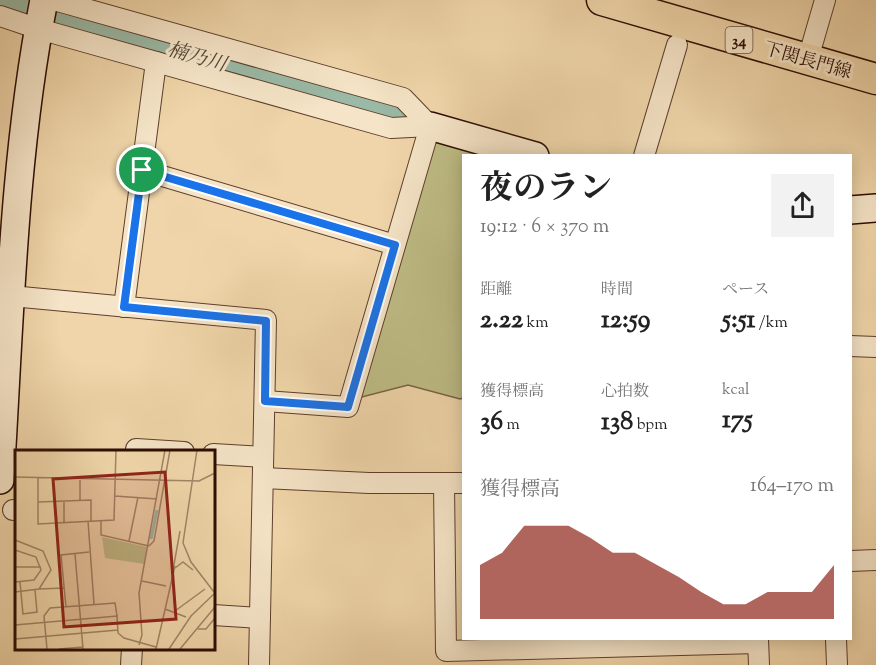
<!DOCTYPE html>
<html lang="ja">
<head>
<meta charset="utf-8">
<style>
	body { margin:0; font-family:"Sorts Mill Goudy","Noto Serif JP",serif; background:#f2f2f2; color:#222; height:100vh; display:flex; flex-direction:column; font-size:22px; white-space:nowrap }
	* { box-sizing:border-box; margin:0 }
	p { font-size:20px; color:#767676 }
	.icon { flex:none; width:33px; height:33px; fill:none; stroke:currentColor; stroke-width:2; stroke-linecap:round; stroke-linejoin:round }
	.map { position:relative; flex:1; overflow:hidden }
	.sheet { position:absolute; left:462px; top:154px; width:390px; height:486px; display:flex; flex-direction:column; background:#fff; border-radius:0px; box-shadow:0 3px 15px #0003 }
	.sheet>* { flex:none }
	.pin { position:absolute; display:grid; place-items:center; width:51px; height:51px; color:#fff; margin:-26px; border:3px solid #fff; border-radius:50%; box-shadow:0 2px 6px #0007 }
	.round { display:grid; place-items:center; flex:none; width:63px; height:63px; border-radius:0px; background:#f2f2f2 }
	.summary { display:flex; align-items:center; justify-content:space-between; height:102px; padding:0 18px }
	h1 { font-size:33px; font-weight:700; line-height:45px }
	.stats { display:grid; grid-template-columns:repeat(3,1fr); gap:9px; height:102px; padding:6px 18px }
	.stats div { display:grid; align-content:center }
	.stats b { font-size:26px; font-weight:700 }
	.stats small { font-size:16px; font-weight:400 }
	.stats p { font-size:16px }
	.chart { height:168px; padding:12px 18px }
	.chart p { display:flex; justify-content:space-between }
	.chart svg { width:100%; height:108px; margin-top:6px; fill:#8f2418; opacity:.7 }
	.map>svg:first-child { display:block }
</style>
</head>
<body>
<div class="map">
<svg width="876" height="665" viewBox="0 0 876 665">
	<rect width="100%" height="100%" fill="#efd5a9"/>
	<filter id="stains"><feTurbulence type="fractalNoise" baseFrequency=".00333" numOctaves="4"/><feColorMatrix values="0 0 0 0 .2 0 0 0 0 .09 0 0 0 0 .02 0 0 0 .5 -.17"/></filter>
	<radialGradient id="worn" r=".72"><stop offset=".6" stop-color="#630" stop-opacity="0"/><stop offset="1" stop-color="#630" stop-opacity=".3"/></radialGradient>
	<polygon fill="#bebc85" stroke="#766444" stroke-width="1.5" points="441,139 495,156 464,156 463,398 460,399 408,385 358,398 435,142"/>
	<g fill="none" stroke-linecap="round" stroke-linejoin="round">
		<polyline stroke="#9ab9a6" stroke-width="28" points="0,0 394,112"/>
		<defs>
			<g id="street">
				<polyline points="54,0 403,98 430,126"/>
				<polyline points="0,16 39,29 391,128 430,126"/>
				<polyline points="810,60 812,45 825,0"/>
				<polyline points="644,156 677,45"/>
				<polyline points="142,170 395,245"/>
				<polyline points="0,295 266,320 259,665"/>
				<polyline points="124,307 156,62"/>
				<polyline points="850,346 876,347"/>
				<polyline points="265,401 348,407 430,126"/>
				<polyline points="136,452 136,449 184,452"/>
				<polyline points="213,454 263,457"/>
				<polyline points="263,478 369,483 464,483"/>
				<polyline points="444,484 446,651 758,643"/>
				<polyline points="13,510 16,510"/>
				<polyline points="850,561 876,560"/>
				<polyline points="213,615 260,618"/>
				<polyline points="758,639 759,665"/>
				<polyline points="836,639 837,665"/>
				<polyline points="131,665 132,648"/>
			</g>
			<g id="secondary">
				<polyline points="430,126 535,156"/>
				<polyline points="850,210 876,208"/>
				<path d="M0 480C10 320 13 157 44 0"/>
			</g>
			<polyline id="primary" points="602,0 876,79"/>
		</defs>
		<use href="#street" stroke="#5e3e2c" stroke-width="22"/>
		<use href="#secondary" stroke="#2d0c02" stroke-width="30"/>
		<use href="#primary" stroke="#2d0c02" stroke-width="33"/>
		<use href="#street" stroke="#f5e4c7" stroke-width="20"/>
		<use href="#secondary" stroke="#f5e4c7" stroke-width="27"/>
		<use href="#primary" stroke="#efd5a9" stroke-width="30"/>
	</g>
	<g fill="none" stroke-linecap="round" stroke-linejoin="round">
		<defs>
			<polygon id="route" points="142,170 395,245 348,407 265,401 266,321 124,307"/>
		</defs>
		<use href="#route" stroke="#fff" stroke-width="12"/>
		<use href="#route" stroke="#1a73e8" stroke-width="8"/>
	</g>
	<g text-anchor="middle" stroke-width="6" stroke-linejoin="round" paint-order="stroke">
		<rect fill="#f5e4c7" stroke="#694d3d" stroke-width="1.5" x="725.5" y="27" width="27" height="26" rx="4.5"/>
		<g font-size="16" font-weight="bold" fill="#2d0c02">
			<text x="739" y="46">34</text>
		</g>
		<g font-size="18" fill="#2d0c02" stroke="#f5e4c7">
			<text transform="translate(808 60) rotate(16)" y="6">下関長門線</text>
		</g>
		<g font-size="20" font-style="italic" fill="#53493b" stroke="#f5e4c7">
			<text transform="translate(197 56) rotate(16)" y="7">楠乃川</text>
		</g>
	</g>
	<g transform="translate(15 450)">
		<rect width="200" height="200" fill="#efd5a9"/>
		<path d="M87 87 132 97 129 114 90 108Z" fill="#bebc85"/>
		<path fill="none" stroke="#9ab9a6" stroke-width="3" d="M136 89 142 60"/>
		<path fill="none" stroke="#a18566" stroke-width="1.5" d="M182 0 168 93 176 112 199 142M0 27 184 31 200 23M23 28V74L99 70 101 0M65 30V51M100 46 142 49M49 51V73M23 52 76 50V71M73 71 79 154M86 71V85L134 96M0 90 28 101 36 120 24 139 0 142M114 91 123 47M134 96 139 91 155 0M0 100 21 107 26 120 19 130 0 132M60 104 68 199M0 117H26M160 118 168 112 178 120M158 120 165 81M127 131 151 136M5 132 8 164 22 162 20 140M24 139 49 138M51 157 46 105 74 102M150 159 171 167M160 161 190 139M0 175 102 166 103 183 109 188 141 197M183 179H191L200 168M0 189 103 180M124 195 127 185 124 143 150 0M32 199 29 166 35 158 100 153 102 166M44 199 68 197M141 199 160 116M154 199 176 166 200 143M165 199 200 157"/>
		<path fill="#8f2418" fill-opacity="0.15" stroke="#8f2418" stroke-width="3" d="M150 22 161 169 49 177 38 29Z"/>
		<rect width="200" height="200" fill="none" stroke="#2d0c02" stroke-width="3"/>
	</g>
	<rect width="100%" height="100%" filter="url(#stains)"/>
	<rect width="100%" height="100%" fill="url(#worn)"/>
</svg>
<div class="pin" style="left:142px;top:170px;background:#1e9e55"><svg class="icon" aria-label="arrive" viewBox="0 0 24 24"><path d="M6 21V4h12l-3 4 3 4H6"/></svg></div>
<section class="sheet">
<div class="summary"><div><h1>夜のラン</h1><p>19:12 · 6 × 370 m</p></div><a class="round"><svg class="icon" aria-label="share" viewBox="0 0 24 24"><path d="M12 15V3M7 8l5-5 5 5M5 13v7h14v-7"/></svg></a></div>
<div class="stats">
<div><p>距離</p><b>2.22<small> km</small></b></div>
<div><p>時間</p><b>12:59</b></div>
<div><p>ペース</p><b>5:51<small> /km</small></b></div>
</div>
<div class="stats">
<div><p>獲得標高</p><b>36<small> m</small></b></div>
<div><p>心拍数</p><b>138<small> bpm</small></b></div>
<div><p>kcal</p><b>175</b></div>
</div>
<div class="chart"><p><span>獲得標高</span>164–170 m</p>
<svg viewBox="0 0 160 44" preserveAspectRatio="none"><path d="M0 44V22L10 17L20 6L30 6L40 6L50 11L60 17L70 17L80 22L90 27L100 33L110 38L120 38L130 33L140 33L150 33L160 22V44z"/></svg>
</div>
</section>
</div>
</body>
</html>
